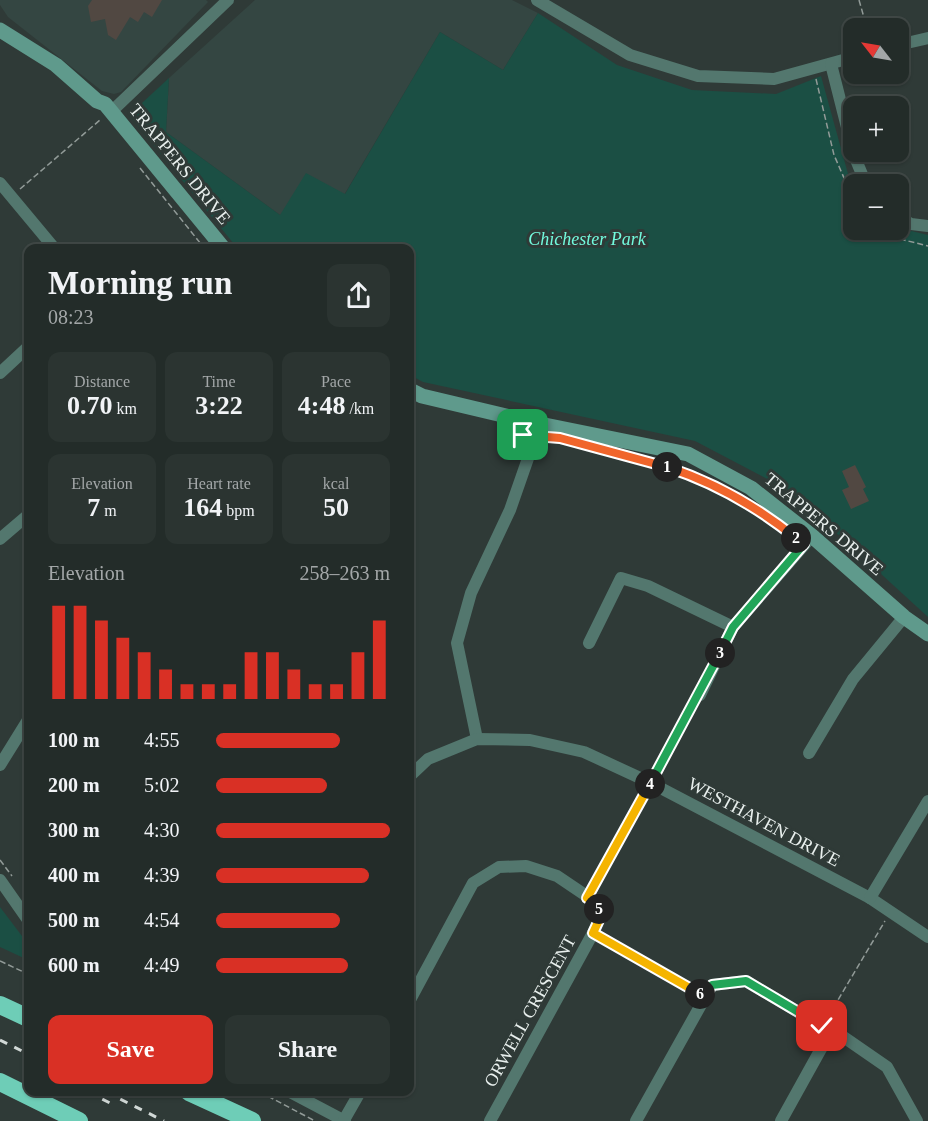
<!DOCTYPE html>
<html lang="en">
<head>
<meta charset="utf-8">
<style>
	body { margin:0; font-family:"Times New Roman",serif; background:#2b3431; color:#f1f3f6; height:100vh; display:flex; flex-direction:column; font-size:22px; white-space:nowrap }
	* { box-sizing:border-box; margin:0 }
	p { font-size:20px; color:#a3a7a8 }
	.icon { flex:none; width:33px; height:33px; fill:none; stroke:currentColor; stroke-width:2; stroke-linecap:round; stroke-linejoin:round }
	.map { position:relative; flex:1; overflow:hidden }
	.details { position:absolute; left:24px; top:244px; width:390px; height:852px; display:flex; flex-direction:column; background:#232c29; border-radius:12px; box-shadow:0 2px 4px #0004,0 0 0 2px #404846 }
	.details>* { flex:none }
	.needle { width:39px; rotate:301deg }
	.controls { position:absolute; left:843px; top:18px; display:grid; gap:12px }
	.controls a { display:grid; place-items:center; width:66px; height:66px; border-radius:12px; background:#232c29; box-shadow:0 2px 4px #0004,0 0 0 2px #404846; font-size:30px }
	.pin { position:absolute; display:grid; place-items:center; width:51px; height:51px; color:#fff; margin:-26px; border-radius:12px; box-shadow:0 3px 9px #0006 }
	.km { position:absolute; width:30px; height:30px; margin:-15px; border-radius:50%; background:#222; color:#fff; font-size:16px; line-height:30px; text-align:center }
	.round { display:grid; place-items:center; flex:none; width:63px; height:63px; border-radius:12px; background:#2b3431 }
	.headline { display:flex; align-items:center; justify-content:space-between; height:102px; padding:0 24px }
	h1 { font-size:33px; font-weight:800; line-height:45px }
	.figures { display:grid; grid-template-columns:repeat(3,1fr); gap:9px; height:102px; padding:6px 24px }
	.figures div { display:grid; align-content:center; border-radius:12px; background:#2b3431; text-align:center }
	.figures b { font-size:26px; font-weight:800 }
	.figures small { font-size:16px; font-weight:400 }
	.figures p { font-size:16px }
	.chart { height:168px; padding:12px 24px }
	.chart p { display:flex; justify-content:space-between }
	.chart svg { width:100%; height:108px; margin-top:6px; stroke:#d93025; stroke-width:6 }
	.primary-button { display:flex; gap:12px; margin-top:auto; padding:12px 24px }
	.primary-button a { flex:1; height:69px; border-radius:12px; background:#d93025; color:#fff; font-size:24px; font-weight:800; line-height:69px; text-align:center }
	.primary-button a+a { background:#2b3431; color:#f1f3f6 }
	ul { padding:0 24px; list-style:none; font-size:20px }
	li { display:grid; grid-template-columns:96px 72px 1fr; align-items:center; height:45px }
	li i { height:15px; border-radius:8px; background:#d93025 }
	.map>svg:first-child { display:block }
</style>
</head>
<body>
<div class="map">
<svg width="928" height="1121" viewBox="0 0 928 1121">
	<rect width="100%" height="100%" fill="#2f3a37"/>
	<g fill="#344642">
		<polygon points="0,0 206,0 208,2 121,92 114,94 102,91 8,17 0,5"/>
		<polygon points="255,0 512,0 538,13 503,70 440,32 344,195 280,215 166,132 169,78"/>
	</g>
	<g fill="#1b4f44">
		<polygon points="538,13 617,65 692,90 776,94 821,76 853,192 854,230 899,228 928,235 928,617 821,519 777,484 695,441 423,382 410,375 410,249 238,249 129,115 169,78 166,132 280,215 306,173 345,194 440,32 503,70"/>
		<polygon points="0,907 28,944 28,960 0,947"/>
	</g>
	<g fill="#514842">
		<polygon points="92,0 162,0 152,17 144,12 138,22 130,17 116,40 108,35 105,19 91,22 88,6"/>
		<polygon points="855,465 866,487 863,489 869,501 851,509 842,490 849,487 842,471"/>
	</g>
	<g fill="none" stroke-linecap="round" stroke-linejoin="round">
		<g stroke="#929b98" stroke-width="1.5" stroke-dasharray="6 3" stroke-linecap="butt">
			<polyline points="859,0 867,28"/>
			<polyline points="816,79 834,155 854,201"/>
			<polyline points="140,168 205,249"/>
			<polyline points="20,189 100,120"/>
			<polyline points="884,230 904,240 928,246"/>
			<polyline points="631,456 697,477 748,503"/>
			<polyline points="657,772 694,706"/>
			<polyline points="0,860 12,876"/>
			<polyline points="593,888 645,792"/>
			<polyline points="602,938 694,991"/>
			<polyline points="0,961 28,974"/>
			<polyline points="829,1015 885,921"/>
			<polyline points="260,1092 315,1121"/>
		</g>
		<g stroke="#53776e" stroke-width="12">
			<polyline points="537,0 630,55 698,76 774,79 854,57"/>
			<polyline points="898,45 928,38"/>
			<polyline points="831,64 854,155 866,184"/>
			<polyline points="112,111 228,0"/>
			<polyline points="0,183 55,249"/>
			<polyline points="898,216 911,224 928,226"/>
			<polyline points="0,373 28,347"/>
			<polyline points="0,539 28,515"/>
			<polyline points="589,643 621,578 648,586 733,627"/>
			<polyline points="700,695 733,627 812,536"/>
			<polyline points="477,739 457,643 471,593 510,510 540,424"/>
			<polyline points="809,753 853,679 904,617"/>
			<polyline points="0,765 28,720"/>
			<polyline points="410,776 428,759 477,739 530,740 584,752 651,783 870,898 928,937"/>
			<polyline points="0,880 28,920"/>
			<polyline points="870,898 928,801"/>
			<polyline points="410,1000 473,883 499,867 526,866 557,876 600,905 599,920 593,933 490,1121"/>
			<polyline points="290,1092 345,1121"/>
			<polyline points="344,1120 360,1092"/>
			<polyline points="636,1121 712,985 746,981 822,1026 832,1029 887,1067 917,1121"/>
			<polyline points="781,1121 832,1029"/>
		</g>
		<g stroke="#5f9a8c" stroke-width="15">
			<polyline points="0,30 56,65 97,101 105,104 224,249"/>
			<polyline points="410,390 422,396 540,424 688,454 751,488 812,536 904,617 928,634"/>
		</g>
		<g stroke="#6ecdb7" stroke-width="18">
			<polyline points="0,1005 28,1018"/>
			<polyline points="0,1082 79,1121"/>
			<polyline points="189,1092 252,1121"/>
		</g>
		<g stroke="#d1d8d6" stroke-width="3" stroke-dasharray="8 8" stroke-linecap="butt">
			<polyline points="0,1040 28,1054"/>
			<polyline points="88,1092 114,1105"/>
			<polyline points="106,1092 164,1121"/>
		</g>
	</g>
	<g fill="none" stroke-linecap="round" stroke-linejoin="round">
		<defs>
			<polyline id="split-1" points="523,435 560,438 667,467"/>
			<path id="split-2" d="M667 467C716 483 756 506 796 538"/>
			<polyline id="split-3" points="720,653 733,627 804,544 796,538"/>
			<polyline id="split-4" points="650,784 720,653"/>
			<polyline id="split-5" points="599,909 600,905 587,898 650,784"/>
			<polyline id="split-6" points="599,909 599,920 593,933 700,994"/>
			<polyline id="split-7" points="700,994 705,998 712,985 746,981 822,1026"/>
		</defs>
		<use href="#split-1" stroke="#fff" stroke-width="12"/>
		<use href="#split-2" stroke="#fff" stroke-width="12"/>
		<use href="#split-3" stroke="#fff" stroke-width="12"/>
		<use href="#split-4" stroke="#fff" stroke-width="12"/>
		<use href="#split-5" stroke="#fff" stroke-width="12"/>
		<use href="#split-6" stroke="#fff" stroke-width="12"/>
		<use href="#split-7" stroke="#fff" stroke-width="12"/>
		<use href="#split-1" stroke="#f0652b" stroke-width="8"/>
		<use href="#split-2" stroke="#f0652b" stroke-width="8"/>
		<use href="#split-3" stroke="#22a559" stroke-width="8"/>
		<use href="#split-4" stroke="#22a559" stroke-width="8"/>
		<use href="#split-5" stroke="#f5b400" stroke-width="8"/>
		<use href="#split-6" stroke="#f5b400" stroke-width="8"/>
		<use href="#split-7" stroke="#22a559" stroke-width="8"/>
	</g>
	<g text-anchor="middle" stroke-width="6" stroke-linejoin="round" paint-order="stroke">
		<g font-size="18" fill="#e8efed" stroke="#2f3a37">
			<text transform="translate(180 164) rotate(51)" y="6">TRAPPERS DRIVE</text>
			<text transform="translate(824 524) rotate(40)" y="6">TRAPPERS DRIVE</text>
			<text transform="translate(764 822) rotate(28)" y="6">WESTHAVEN DRIVE</text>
			<text transform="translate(530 1011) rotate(-61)" y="6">ORWELL CRESCENT</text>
		</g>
		<g font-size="18" font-style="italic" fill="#72fadd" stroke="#2f3a37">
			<text x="587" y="245">Chichester Park</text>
		</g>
	</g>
</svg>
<div class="controls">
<a><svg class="needle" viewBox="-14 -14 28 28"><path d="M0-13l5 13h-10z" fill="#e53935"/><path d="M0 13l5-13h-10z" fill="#a3a7a8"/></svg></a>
<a>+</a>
<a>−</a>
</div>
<div class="pin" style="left:523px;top:435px;background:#1e9e55"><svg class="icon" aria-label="arrive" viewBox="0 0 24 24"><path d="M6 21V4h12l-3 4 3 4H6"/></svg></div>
<div class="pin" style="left:822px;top:1026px;background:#d93025"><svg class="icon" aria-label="check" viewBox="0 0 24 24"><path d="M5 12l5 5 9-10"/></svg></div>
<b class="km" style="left:667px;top:467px">1</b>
<b class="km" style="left:796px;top:538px">2</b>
<b class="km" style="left:720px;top:653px">3</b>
<b class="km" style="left:650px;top:784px">4</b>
<b class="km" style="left:599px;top:909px">5</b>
<b class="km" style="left:700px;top:994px">6</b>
<section class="details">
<div class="headline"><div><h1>Morning run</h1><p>08:23</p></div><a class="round"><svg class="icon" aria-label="share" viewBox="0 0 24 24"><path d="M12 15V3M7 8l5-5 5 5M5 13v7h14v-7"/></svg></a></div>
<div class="figures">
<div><p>Distance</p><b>0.70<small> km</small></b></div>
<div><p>Time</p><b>3:22</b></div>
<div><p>Pace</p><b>4:48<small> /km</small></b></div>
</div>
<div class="figures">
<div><p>Elevation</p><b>7<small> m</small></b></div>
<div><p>Heart rate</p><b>164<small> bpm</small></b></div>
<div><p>kcal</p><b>50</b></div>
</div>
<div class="chart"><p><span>Elevation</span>258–263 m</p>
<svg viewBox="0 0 160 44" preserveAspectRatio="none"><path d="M5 44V6M15 44V6M25 44V12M35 44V19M45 44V25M55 44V32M65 44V38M75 44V38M85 44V38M95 44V25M105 44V25M115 44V32M125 44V38M135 44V38M145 44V25M155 44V12"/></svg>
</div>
<ul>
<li><b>100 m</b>4:55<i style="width:71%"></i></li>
<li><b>200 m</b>5:02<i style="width:64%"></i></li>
<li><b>300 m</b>4:30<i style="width:100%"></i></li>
<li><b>400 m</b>4:39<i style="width:88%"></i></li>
<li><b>500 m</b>4:54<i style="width:71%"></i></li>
<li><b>600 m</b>4:49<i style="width:76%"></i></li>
</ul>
<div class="primary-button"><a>Save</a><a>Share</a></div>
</section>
</div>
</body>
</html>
